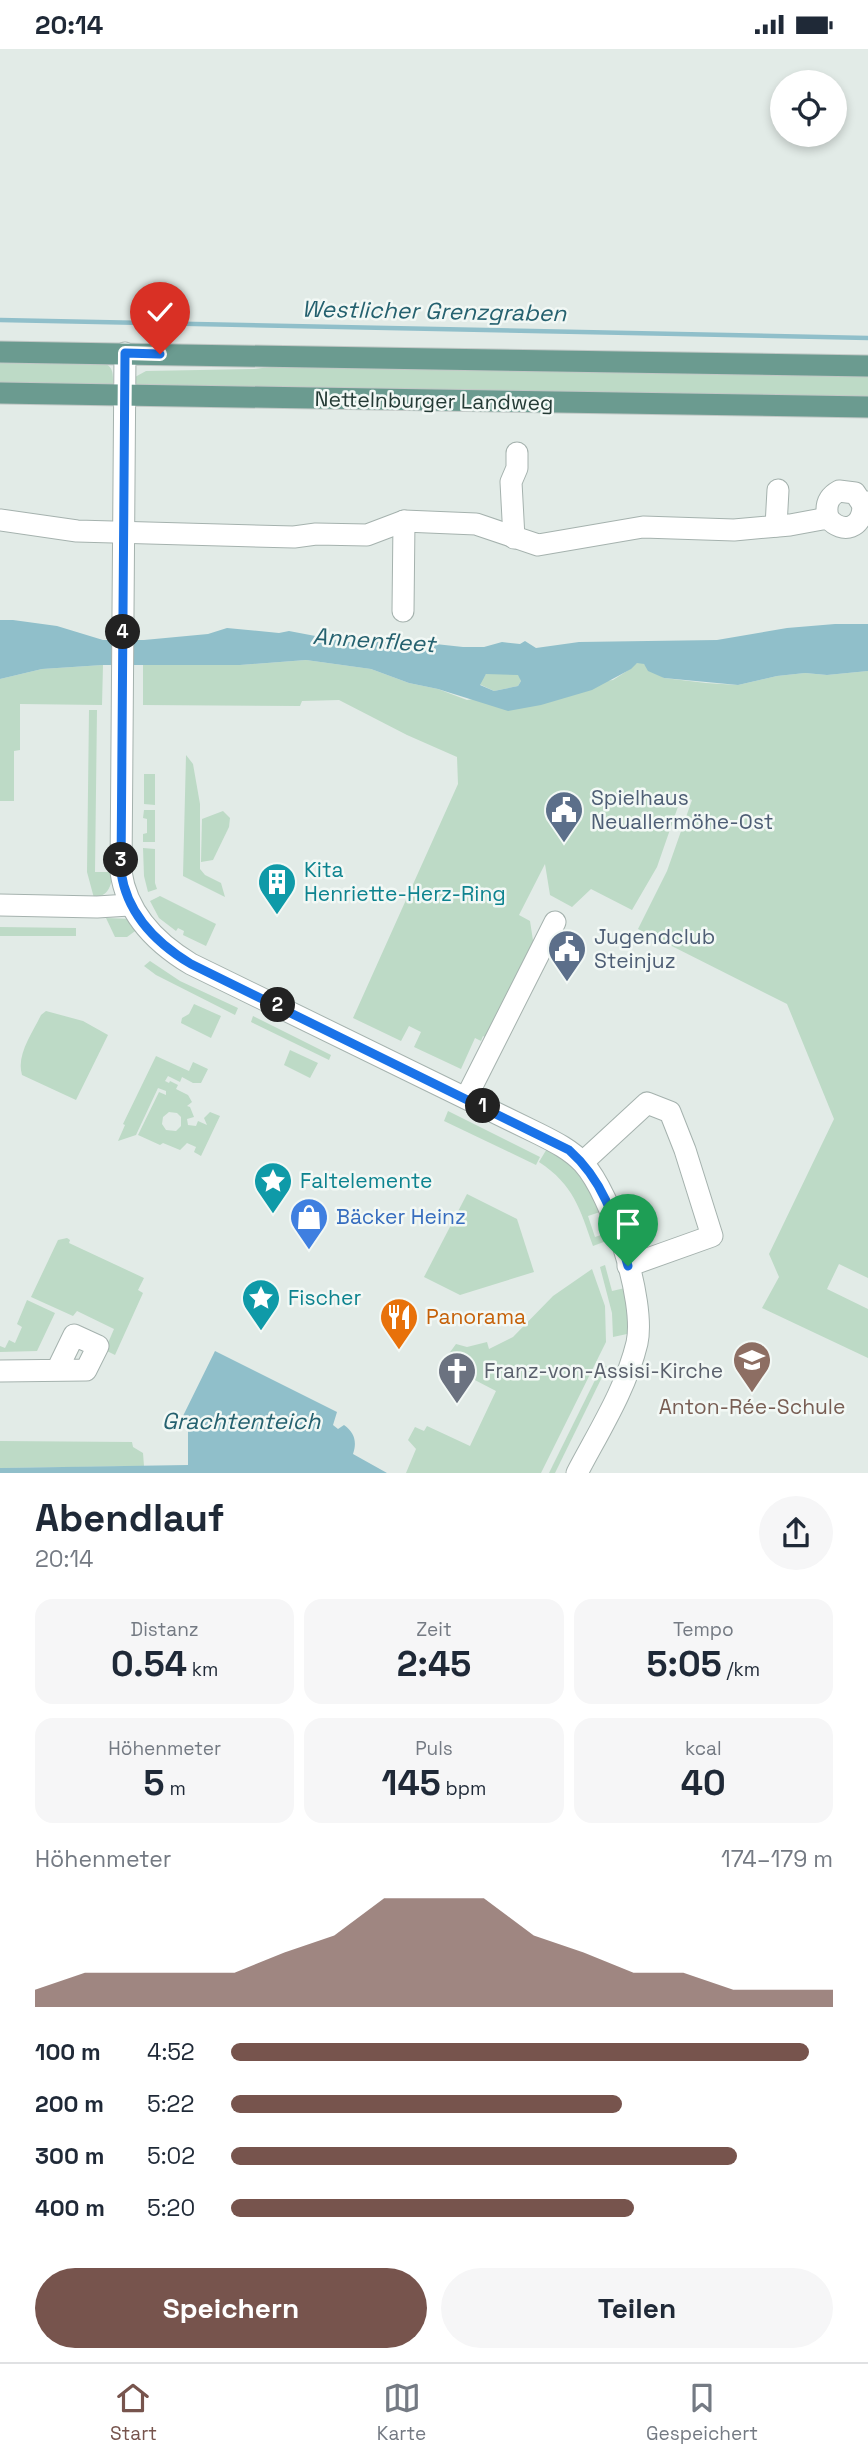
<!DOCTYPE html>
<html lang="de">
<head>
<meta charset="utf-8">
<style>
	body { margin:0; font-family:"Space Grotesk",sans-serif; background:#f6f6f7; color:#1f2937; height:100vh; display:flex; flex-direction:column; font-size:26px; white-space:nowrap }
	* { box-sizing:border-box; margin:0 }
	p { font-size:23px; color:#747a83 }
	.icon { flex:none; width:38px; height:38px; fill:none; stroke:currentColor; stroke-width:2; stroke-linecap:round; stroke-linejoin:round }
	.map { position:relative; height:1424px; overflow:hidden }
	.side { display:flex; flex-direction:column; background:#fff; flex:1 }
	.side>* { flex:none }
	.fabs { position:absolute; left:770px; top:21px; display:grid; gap:14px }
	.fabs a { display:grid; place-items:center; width:77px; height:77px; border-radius:50%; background:#fff; box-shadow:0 4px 10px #0003; font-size:35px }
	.pin { position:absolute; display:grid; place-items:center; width:60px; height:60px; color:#fff; margin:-72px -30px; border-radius:50% 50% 50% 0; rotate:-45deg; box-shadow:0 0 7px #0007 }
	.pin .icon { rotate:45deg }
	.km { position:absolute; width:35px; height:35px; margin:-18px; border-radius:50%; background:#222; color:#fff; font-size:19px; line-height:35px; text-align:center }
	.round { display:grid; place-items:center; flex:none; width:74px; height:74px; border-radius:37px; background:#f6f6f7 }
	.headline { display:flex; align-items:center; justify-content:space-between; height:119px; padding:0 35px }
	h1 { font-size:38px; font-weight:700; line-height:52px }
	.figures { display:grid; grid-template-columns:repeat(3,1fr); gap:10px; height:119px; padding:7px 35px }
	.figures div { display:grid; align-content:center; border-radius:18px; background:#f6f6f7; text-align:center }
	.figures b { font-size:35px; font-weight:700 }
	.figures small { font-size:19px; font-weight:400 }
	.figures p { font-size:19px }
	.chart { height:196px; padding:14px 35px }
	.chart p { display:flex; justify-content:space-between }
	.chart svg { width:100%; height:126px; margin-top:7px; fill:#77544d; opacity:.7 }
	.action { display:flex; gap:14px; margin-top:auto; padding:14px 35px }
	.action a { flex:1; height:80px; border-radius:42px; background:#77544d; color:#fff; font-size:28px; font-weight:700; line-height:80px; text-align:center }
	.action a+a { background:#f6f6f7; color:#1f2937 }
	ul { padding:0 35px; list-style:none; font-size:23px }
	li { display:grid; grid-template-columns:112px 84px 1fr; align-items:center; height:52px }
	li i { height:18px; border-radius:9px; background:#77544d }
	.status { display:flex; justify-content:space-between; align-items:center; height:49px; padding:0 35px; background:#fff; direction:ltr }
	.status svg { height:19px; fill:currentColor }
	.dock { display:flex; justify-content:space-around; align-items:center; height:98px; border-top:2px solid #e0e1e3; background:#fff; font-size:19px; color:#747a83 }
	.dock a { display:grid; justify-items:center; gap:4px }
	.dock .current { color:#77544d }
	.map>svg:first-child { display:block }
</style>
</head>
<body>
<div class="status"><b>20:14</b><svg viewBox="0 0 49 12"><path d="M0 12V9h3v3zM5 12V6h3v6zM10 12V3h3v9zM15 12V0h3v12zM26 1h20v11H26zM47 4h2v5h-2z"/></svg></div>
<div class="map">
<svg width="868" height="1424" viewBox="0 0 868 1424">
	<rect width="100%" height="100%" fill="#e2ebe7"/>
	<g fill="#bddac6" fill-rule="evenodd">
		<path d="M0 310 100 312C113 317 113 322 113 335L111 338 0 336Z"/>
		<polygon points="303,314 868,321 868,353 134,336 135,328 146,322 254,320"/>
		<polygon points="306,611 371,620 409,634 438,640 467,651 613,631 630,620 633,615 641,613 664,629 706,634 738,636 777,627 805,624 827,626 868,622 868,1229 839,1215 827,1240 868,1260 868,1309 762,1259 779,1228 769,1205 834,1070 787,955 638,880 667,822 692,751 682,746 657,818 632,861 591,840 572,858 550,846 545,815 519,866 530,872 534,898 488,990 483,987 481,992 475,989 461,1020 414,998 421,983 409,977 401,992 353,969 458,735 457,708 407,686 339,651 302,652 300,657 143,656 143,616 240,616"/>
		<polygon points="103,616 102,656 20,655 20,701 14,702 14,752 0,752 0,630 42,620"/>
		<polygon points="486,625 519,625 521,632 518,637 494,642 479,635"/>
		<path d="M89 661H97L95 823H113C111 838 109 846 94 849L87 823Z"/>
		<polygon points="186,706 193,715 200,755 200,820 205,826 221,834 225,848 183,827"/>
		<polygon points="144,725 155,725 155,756 144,755"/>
		<polygon points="144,761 155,761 155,793 143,793 143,785 147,784 147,770 143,769"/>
		<polygon points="223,762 230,769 229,778 213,811 201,813 202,770"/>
		<polygon points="143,799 155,800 155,834 157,840 148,843 144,827"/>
		<polygon points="160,847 216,875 206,897 183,886 184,882 178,879 176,882 159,869 150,852"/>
		<polygon points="106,869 133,870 142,877 127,888 115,888"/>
		<polygon points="0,878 76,879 76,887 0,887"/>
		<polygon points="150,912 180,932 238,959 235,966 156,926 144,917"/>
		<polygon points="194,955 221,967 211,989 181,974 182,969 189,965"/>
		<path d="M46 962 83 972 108 986 76 1051 22 1026C16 1006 32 985 41 966Z"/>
		<polygon points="253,967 331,1006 329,1011 251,973"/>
		<polygon points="290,1001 318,1014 310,1029 284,1016"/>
		<path d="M156 1007 189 1022 193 1013 208 1020 201 1034H193L182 1028 180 1033 168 1027 165 1032 169 1034 170 1032 178 1036 176 1040 188 1046 192 1053 187 1057 190 1058 194 1068 187 1070 188 1076 196 1077 198 1072 207 1076 204 1069 210 1063 220 1067 201 1107 194 1103 196 1098 187 1094 180 1101 163 1094 160 1096 138 1086 159 1043 166 1046V1042L158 1039 136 1086 118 1092 125 1076 123 1075ZM169 1063 177 1064 181 1068V1077L176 1082 166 1081 162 1075 163 1068Z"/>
		<polygon points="448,1062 540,1108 536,1116 444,1072"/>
		<path d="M548 1098C576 1117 585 1133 600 1163L588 1167 595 1188 607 1184 609 1191 593 1197C580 1160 574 1136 539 1113Z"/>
		<polygon points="467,1145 517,1170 534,1223 460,1246 424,1228"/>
		<polygon points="67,1189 70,1191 69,1194 144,1229 138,1241 143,1244 115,1306 105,1301 114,1280 77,1262 73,1267 31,1248 58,1191"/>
		<polygon points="605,1216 612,1242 625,1239 628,1259 627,1285 613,1288 612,1264 600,1218"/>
		<polygon points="592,1220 605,1257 606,1293 541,1424 406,1424 416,1400 408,1391 415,1378 424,1382 427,1377 470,1397 496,1342 442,1314 456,1295 467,1298 487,1293 489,1300 513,1288 553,1247"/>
		<polygon points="27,1251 55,1264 37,1302 0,1303 0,1297 5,1299 9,1291 15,1294 22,1278 17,1275"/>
		<polygon points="603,1315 607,1318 555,1424 549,1424"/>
		<polygon points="0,1392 132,1393 133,1398 143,1404 144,1417 0,1419"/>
	</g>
	<g fill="#90bfca" fill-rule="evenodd">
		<path d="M0 571H13L57 577 103 591H144L208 585 227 579 279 584 289 582 347 593H417L463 598H484L502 593 520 595 525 592 536 599 579 593 717 591 787 579 835 575H868V622L827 626 805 624 777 627 738 636 664 629 648 622 644 615 637 614 631 620 592 641 541 656 508 662 438 640 409 634 371 620 306 611 240 616H103L42 620 0 630ZM486 625 518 626 521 632 518 637 494 642 480 636Z"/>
		<path d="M215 1302 337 1363 333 1376 338 1380 344 1376C355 1384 357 1393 353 1405L387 1424H0V1419L188 1416V1372L182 1369Z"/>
	</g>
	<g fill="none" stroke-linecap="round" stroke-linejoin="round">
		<polyline stroke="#90bfca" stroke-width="4.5" points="0,271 868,289"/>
		<defs>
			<g id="minor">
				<path d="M125 304 121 823C127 865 156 894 191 915L539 1085C555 1093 571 1101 583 1114 612 1146 646 1252 637 1294 626 1340 599 1382 577 1424"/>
				<path d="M828 469C825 456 828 448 839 442L855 444 863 456"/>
				<path d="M0 471 77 482 294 488 316 485 367 486 404 472 476 475 538 496 643 478 734 481 790 476 828 469C843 486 863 479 863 456L868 453"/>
				<polyline points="776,477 778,441"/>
				<polyline points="514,489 511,433 517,419 517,404"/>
				<polyline points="403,562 404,472"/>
				<polyline points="0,856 97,858 129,856"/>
				<polyline points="466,1049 555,873"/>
				<polyline points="583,1113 647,1054 670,1063 685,1101 712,1187 628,1217"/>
				<polyline points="0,1322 86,1321 98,1297 74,1286 57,1321"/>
			</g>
			<g id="major">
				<polyline points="0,303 868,317"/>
				<polyline points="0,344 868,358"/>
			</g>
		</defs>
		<use href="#minor" stroke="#a5b2ae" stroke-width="23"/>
		<use href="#major" stroke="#c2c8c6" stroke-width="23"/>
		<use href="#minor" stroke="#fff" stroke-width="21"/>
		<use href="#major" stroke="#6b9b90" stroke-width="21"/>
	</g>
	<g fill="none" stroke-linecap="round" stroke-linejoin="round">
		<defs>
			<path id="route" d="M160 305 125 304 121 823C127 865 156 894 191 915L569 1101C605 1133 615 1172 628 1217"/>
		</defs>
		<use href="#route" stroke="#fff" stroke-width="14"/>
		<use href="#route" stroke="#1a73e8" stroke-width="9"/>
	</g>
	<defs>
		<symbol id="civic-pin" viewBox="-11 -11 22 30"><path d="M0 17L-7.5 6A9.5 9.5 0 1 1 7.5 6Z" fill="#5c6f8a" stroke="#f2f8f5"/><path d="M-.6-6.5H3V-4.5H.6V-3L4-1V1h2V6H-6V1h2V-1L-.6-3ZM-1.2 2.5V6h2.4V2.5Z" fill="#fff"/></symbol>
		<symbol id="building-pin" viewBox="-11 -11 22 30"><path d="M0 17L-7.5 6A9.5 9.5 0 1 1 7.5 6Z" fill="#0f9aa8" stroke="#f2f8f5"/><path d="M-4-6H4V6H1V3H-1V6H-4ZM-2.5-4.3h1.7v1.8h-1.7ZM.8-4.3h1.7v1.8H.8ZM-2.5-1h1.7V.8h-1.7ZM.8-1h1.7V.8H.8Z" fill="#fff"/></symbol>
		<symbol id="sight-pin" viewBox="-11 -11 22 30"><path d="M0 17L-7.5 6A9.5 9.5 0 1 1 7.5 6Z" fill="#0f9aa8" stroke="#f2f8f5"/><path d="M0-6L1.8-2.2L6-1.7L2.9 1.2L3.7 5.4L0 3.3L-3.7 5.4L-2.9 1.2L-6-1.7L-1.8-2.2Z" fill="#fff"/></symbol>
		<symbol id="shop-pin" viewBox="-11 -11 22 30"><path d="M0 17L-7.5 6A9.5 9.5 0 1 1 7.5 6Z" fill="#3f7fe0" stroke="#f2f8f5"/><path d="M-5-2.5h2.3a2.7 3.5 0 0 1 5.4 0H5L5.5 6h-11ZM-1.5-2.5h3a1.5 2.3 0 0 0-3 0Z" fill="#fff"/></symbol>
		<symbol id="restaurant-pin" viewBox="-11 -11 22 30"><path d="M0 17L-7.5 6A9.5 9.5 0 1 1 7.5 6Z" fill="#e8710a" stroke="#f2f8f5"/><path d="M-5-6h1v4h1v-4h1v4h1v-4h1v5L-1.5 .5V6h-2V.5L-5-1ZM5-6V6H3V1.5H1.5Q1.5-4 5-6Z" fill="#fff"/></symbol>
		<symbol id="school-pin" viewBox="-11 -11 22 30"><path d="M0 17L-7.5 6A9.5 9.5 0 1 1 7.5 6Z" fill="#8d6e63" stroke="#f2f8f5"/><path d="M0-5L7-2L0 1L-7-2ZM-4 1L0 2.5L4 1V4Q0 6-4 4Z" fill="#fff"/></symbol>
		<symbol id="church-pin" viewBox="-11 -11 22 30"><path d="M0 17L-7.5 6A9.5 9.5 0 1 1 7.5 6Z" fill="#6b7280" stroke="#f2f8f5"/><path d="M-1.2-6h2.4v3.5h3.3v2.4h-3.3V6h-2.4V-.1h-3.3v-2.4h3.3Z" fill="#fff"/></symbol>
	</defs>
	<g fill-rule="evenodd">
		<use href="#civic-pin" x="542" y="739" width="44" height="60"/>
		<use href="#building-pin" x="255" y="811" width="44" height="60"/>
		<use href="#civic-pin" x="545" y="878" width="44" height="60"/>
		<use href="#sight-pin" x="251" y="1110" width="44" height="60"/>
		<use href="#shop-pin" x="287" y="1146" width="44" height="60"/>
		<use href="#sight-pin" x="239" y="1227" width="44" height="60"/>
		<use href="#restaurant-pin" x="377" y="1246" width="44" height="60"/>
		<use href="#school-pin" x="730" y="1289" width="44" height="60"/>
		<use href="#church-pin" x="435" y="1300" width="44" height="60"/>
	</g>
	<g text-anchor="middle" stroke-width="5" stroke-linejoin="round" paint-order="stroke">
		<g font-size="21" fill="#243a35" stroke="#f2f8f5">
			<text transform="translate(434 352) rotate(1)" y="7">Nettelnburger Landweg</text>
		</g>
		<g font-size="21" fill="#4e5e75" stroke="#f2f8f5" text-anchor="start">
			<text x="591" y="756">Spielhaus<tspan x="591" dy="24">Neuallermöhe-Ost</tspan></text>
			<text x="594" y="895">Jugendclub<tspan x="594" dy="24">Steinjuz</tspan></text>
		</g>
		<g font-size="21" fill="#0d838f" stroke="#f2f8f5" text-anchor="start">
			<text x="304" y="828">Kita<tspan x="304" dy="24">Henriette-Herz-Ring</tspan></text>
			<text x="300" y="1139">Faltelemente</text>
			<text x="288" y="1256">Fischer</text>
		</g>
		<g font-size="21" fill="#366cbe" stroke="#f2f8f5" text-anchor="start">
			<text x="336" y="1175">Bäcker Heinz</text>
		</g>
		<g font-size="21" fill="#c56008" stroke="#f2f8f5" text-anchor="start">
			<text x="426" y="1275">Panorama</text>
		</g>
		<g font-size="21" fill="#5b616d" stroke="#f2f8f5" text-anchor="start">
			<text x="484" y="1329">Franz-von-Assisi-Kirche</text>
		</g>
		<g font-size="21" fill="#785e54" stroke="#f2f8f5">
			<text x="752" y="1365">Anton-Rée-Schule</text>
		</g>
		<g font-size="23" font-style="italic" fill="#25616f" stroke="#f2f8f5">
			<text transform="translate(434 262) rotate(1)" y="8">Westlicher Grenzgraben</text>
			<text transform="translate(374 591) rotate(4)" y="8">Annenfleet</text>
			<text x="241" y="1380">Grachtenteich</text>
		</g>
	</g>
</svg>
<div class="fabs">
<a><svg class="icon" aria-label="locate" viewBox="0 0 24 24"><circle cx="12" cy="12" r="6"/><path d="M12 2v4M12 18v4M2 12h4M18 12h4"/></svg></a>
</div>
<div class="pin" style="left:628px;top:1217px;background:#1e9e55"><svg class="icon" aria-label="arrive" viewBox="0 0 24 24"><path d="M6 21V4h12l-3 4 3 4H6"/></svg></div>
<div class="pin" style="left:160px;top:305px;background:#d93025"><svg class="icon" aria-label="check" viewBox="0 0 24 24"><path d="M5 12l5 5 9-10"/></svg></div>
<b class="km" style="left:483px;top:1057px">1</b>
<b class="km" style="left:278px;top:956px">2</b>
<b class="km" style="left:121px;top:811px">3</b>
<b class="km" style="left:123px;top:583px">4</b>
</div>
<section class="side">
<div class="headline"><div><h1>Abendlauf</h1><p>20:14</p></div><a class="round"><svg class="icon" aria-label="share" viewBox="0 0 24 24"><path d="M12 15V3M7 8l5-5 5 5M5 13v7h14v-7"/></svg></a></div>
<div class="figures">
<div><p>Distanz</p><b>0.54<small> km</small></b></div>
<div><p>Zeit</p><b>2:45</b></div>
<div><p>Tempo</p><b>5:05<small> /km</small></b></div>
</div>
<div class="figures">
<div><p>Höhenmeter</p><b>5<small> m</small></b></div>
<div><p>Puls</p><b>145<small> bpm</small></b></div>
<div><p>kcal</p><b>40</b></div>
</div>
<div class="chart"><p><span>Höhenmeter</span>174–179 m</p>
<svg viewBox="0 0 160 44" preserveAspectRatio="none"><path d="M0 44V38L10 32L20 32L30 32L40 32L50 25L60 19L70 6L80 6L90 6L100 19L110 25L120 32L130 32L140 38L150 38L160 38V44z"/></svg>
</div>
<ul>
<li><b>100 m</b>4:52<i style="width:96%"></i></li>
<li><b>200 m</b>5:22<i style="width:65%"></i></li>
<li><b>300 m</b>5:02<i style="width:84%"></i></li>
<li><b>400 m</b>5:20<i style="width:67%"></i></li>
</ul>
<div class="action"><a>Speichern</a><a>Teilen</a></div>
</section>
<nav class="dock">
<a class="current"><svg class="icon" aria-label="home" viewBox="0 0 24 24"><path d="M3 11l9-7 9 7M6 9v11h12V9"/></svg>Start</a>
<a><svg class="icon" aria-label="map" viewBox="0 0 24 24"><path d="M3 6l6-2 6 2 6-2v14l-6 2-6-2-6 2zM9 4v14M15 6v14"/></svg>Karte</a>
<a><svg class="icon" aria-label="saved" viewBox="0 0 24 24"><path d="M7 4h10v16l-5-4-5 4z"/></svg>Gespeichert</a>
</nav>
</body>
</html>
